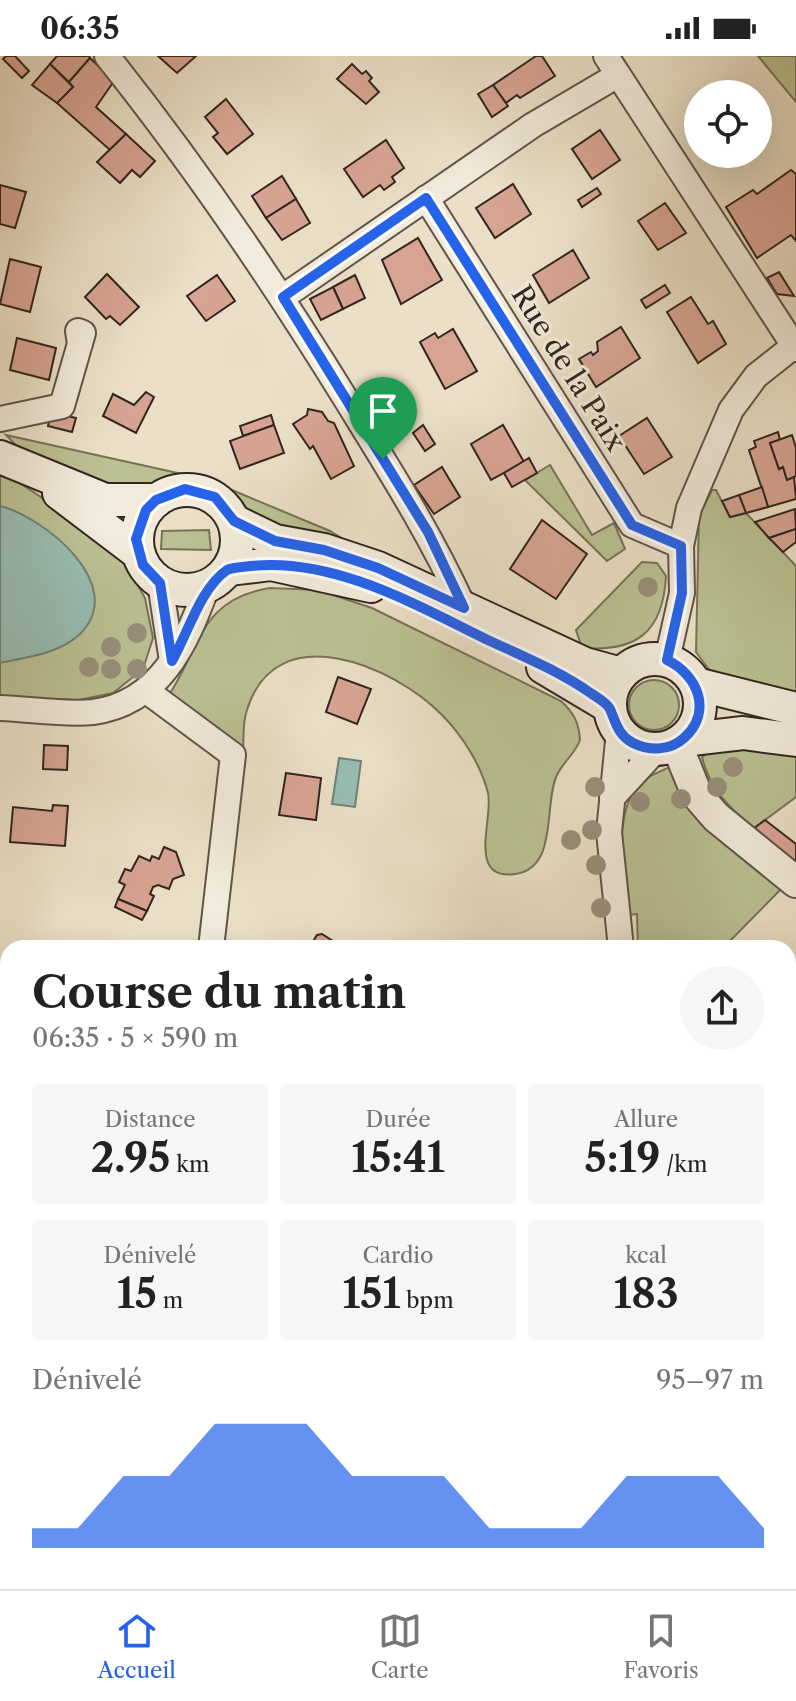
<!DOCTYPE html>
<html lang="fr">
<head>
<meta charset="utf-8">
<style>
	body { margin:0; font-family:"Libre Caslon Text",serif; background:#f6f6f6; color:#222; height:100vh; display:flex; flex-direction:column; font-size:30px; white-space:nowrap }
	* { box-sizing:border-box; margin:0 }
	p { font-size:26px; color:#767676 }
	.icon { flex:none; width:44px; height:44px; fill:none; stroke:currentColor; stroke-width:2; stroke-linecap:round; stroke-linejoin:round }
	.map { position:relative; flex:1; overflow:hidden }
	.side { position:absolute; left:0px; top:884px; width:796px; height:650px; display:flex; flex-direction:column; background:#fff; border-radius:24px 24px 0 0; box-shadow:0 8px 32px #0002 }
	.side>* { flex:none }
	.buttons { position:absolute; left:684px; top:24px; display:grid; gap:16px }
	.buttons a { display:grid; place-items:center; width:88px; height:88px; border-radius:50%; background:#fff; box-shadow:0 8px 32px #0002; font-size:40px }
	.pin { position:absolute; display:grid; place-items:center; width:68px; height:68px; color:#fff; margin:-82px -34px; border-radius:50% 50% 50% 0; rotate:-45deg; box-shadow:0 0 8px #0007 }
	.pin .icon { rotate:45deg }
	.round { display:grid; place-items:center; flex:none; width:84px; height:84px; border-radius:42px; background:#f6f6f6 }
	.head { display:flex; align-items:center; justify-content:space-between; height:136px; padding:0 32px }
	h1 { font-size:44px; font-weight:800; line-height:60px }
	.metrics { display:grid; grid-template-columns:repeat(3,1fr); gap:12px; height:136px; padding:8px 32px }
	.metrics div { display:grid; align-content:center; border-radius:8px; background:#f6f6f6; text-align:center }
	.metrics b { font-size:40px; font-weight:800 }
	.metrics small { font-size:22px; font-weight:400 }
	.metrics p { font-size:22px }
	.chart { height:224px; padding:16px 32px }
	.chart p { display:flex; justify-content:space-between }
	.chart svg { width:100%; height:144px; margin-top:8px; fill:#2563eb; opacity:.7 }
	.status { display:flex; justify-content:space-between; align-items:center; height:56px; padding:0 40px; background:#fff; direction:ltr }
	.status svg { height:22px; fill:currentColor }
	.tabs { display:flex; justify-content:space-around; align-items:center; height:112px; border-top:2px solid #e0e0e0; background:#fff; font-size:22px; color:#767676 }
	.tabs a { display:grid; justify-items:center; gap:4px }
	.tabs .on { color:#2563eb }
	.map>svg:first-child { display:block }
</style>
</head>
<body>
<div class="status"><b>06:35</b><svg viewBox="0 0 49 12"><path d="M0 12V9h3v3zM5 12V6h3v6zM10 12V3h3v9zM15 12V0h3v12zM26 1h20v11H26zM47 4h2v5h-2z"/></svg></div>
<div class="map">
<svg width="796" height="1533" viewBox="0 0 796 1533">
	<rect width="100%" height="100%" fill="#ebe0c7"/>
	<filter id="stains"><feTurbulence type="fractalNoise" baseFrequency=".0025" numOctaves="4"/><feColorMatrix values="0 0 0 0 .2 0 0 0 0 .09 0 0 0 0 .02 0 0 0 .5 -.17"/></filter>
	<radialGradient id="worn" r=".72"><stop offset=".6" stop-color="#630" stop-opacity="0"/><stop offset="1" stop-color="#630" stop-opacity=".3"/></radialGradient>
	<g fill="#bbc193" stroke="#767359" stroke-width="2">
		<polygon points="758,0 796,0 796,46"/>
		<polygon points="6,379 182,418 126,436 25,399"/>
		<polygon points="550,409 592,479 614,467 625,493 607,505 525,424"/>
		<polygon points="0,414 103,482 121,499 145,542 153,582 143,613 113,637 79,644 0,641"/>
		<polygon points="220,429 330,475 364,496 250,467"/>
		<polygon points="712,434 716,434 730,461 746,457 796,510 796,642 713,619 696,596 699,460"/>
		<polygon points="209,474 211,494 161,493 162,475"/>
		<path d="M642 506 657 507 666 520C663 577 636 596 582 592L576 574Z"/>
		<path d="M270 532 318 534 372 552 561 645C574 657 579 667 580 684 575 698 563 706 557 719 543 748 559 812 515 818 466 825 494 761 488 737 481 709 462 679 442 659 394 610 276 559 247 654 242 667 244 683 243 697L167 642C201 592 199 543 270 532Z"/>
		<circle cx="654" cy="649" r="25"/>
		<path d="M717 690 796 696V741L753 773C729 750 710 734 702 701Z"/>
		<path d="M674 709 688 750 701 768 783 831 723 892H638L637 858 628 859C623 814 612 765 639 725Z"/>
		<polygon points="788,1050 796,1057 796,1209 788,1195"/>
		<polygon points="796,1405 796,1533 361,1533 367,1526 788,1526 788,1408"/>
	</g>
	<g fill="#98bdb3" stroke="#6f8078" stroke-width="2">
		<path d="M0 450C44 461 129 529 80 578 59 598 27 601 0 607Z"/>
		<polygon points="339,702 361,705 355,751 332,748"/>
	</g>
	<g fill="#d7a493" stroke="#31251f" stroke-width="2">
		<polygon points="6,0 15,0 29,15 22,22 3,3"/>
		<polygon points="57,0 89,0 90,2 69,26 50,8"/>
		<polygon points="158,0 196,0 177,17"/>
		<polygon points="536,0 542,0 555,20 520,42 517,39 506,47 493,29"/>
		<polygon points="90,2 114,25 96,51 126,78 110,94 57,47 73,31 69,26"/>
		<polygon points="50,8 73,31 57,47 32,29"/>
		<polygon points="352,8 362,18 366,15 372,22 369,25 379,36 366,48 337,23"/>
		<polygon points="493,29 508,50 492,61 478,38"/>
		<polygon points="226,43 253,78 227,98 213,81 218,77 205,61"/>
		<polygon points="600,74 620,104 592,123 572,93"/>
		<polygon points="126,78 155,105 140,121 132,114 120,127 97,106"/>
		<polygon points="386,84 404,112 392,121 395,126 384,134 380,129 363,141 344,113"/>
		<polygon points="791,114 796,118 796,185 791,179 757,202 726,151 753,134 757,138"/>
		<polygon points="282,120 296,143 266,162 252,140"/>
		<polygon points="513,128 531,158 495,182 476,152"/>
		<polygon points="0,129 26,136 15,172 0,168"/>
		<polygon points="597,132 601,138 582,151 578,144"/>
		<polygon points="296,143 310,167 282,184 266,162"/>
		<polygon points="665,147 686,177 658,194 638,165"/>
		<polygon points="418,182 442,224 401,248 382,204"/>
		<polygon points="573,194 589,222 549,247 533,219"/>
		<polygon points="10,203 41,211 30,256 0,248"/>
		<polygon points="779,216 794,240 777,238 767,222"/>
		<polygon points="107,218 139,251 120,269 110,260 106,263 85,241"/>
		<polygon points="217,219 235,245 206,265 187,240"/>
		<polygon points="355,219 365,242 343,253 333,231"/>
		<polygon points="665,229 670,237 646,252 641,244"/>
		<polygon points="333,231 343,253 321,264 310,243"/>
		<polygon points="691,241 708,268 713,265 726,288 698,307 667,256"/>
		<polygon points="621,271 640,302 596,331 579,303 591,296 593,299 598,295 597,286"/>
		<polygon points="453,273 477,315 445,333 420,286 435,277 438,282"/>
		<polygon points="17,282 56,292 49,324 10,314"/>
		<polygon points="146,336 154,341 136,377 103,360 113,338 134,349"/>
		<polygon points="308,353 322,356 328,365 334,367 354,410 331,423 313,390 310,393 293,368 307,359"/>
		<polygon points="51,356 76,362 72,376 48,370"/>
		<polygon points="271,359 274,369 243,380 240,370"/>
		<polygon points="647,362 672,401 644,418 619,380"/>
		<polygon points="274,369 284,397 240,413 230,385"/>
		<polygon points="423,369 435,388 425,395 413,377"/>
		<polygon points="503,369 524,406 491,424 471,388"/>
		<polygon points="778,376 780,384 770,387 779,413 783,411 787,424 794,421 796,443 768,451 749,394 756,391 754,385"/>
		<polygon points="792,379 796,392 796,420 787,424 783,411 779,413 770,387"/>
		<polygon points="529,402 537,417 512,431 504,417"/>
		<polygon points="442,411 460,441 434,458 414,429"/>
		<polygon points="762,431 768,451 746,457 739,439"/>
		<polygon points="739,439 746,457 730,461 722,445"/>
		<polygon points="795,453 796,473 769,482 755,466"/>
		<polygon points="542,464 587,498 556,543 510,513"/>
		<polygon points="796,473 796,486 783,496 769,482"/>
		<polygon points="338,621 371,633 357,668 326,656"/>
		<polygon points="44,689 68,690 67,714 43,713"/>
		<polygon points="286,717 321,722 316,764 279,759"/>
		<polygon points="53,749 68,750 65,790 10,786 13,751 52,755"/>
		<polygon points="765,764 796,788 796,806 753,773"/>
		<polygon points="164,791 176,796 184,819 173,823 169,833 158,829 153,831 150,838 154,840 147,855 118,843 125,829 119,826 125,813 131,815 139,800 150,805 152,800 159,803"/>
		<polygon points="118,843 147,855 142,864 115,851"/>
		<polygon points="322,878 344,892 309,892 317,879"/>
		<polygon points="788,904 796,911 796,923 788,932"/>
		<polygon points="796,937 796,987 788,980 788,947"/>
		<polygon points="788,1021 796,1027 796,1057 788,1050"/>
		<polygon points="0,1101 8,1105 8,1123 0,1138"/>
		<polygon points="0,1306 8,1311 8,1324 0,1339"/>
		<polygon points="8,1324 8,1360 4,1358 0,1366 0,1339"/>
		<polygon points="796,1341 796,1380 788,1384 788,1346"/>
	</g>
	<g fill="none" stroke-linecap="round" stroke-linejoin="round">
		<defs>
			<g id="minor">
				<path d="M107 0C195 110 273 225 347 345 389 413 431 479 464 552"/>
				<polyline points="606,0 796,293"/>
				<polyline points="426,142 632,469 681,490"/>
				<polyline points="283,241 533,69 618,19"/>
				<polyline points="0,363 62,350 83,277 78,275 80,288"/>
				<polyline points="160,527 172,605"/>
				<polyline points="667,604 682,537 681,490 689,452 731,354 756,320 794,290"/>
				<polyline points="148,636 233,699 211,892"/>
				<path d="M0 652C30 653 64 659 93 656 160 647 186 588 207 531"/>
				<polyline points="619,675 609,776 621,892"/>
				<polyline points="612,742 657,693"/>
				<polyline points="788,1000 796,1007"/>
				<polyline points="0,1004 8,1008"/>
				<polyline points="788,1240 796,1254"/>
				<polyline points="0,1419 8,1423"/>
				<polyline points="196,1526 209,1533"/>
			</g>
			<polyline id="tertiary" points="676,687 697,739 716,761 796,826"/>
			<g id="secondary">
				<polyline points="0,401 105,444 156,444"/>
				<circle cx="187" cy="484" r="50"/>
				<polyline points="59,437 138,497"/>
				<polyline points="234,465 275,485 324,494 378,512 585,608 621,618"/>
				<polyline points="229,513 271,508 371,530"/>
				<circle cx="655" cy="648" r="45"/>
				<polyline points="543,611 610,651"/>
				<polyline points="696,628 796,653"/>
				<polyline points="683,684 743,677 796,684"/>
			</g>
		</defs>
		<use href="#minor" stroke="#605449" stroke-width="28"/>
		<use href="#tertiary" stroke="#605449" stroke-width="34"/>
		<use href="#secondary" stroke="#31251f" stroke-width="36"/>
		<use href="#minor" stroke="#f2ebdb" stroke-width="24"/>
		<use href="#tertiary" stroke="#f2ebdb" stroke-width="30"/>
		<use href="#secondary" stroke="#f2ebdb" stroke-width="32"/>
	</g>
	<g fill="#988f7b">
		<circle cx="648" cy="531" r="10"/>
		<circle cx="137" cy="577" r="10"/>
		<circle cx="111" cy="591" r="10"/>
		<circle cx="89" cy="611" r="10"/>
		<circle cx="111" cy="613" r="10"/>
		<circle cx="137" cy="613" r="10"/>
		<circle cx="733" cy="711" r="10"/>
		<circle cx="595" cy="731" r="10"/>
		<circle cx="717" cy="731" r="10"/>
		<circle cx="681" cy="743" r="10"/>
		<circle cx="640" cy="746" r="10"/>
		<circle cx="592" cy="774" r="10"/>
		<circle cx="571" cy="784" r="10"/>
		<circle cx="596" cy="809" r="10"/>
		<circle cx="601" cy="852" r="10"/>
	</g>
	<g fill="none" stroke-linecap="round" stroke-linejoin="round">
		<defs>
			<path id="route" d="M426 142 632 469 681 490 682 537 667 604C698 619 713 656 684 682 670 695 649 695 633 687 618 679 616 667 610 653 607 647 598 642 592 638 561 616 525 601 490 585 418 550 334 501 251 510 244 511 233 511 227 514 200 533 189 575 172 605L160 527 143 509 136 483 146 454 156 444 185 433 215 441 234 465 275 485 324 494 378 512 464 552 428 476 283 241Z"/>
		</defs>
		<use href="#route" stroke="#fff" stroke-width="16"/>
		<use href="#route" stroke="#2563eb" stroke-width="10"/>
	</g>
	<g text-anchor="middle" stroke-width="6" stroke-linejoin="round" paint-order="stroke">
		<g font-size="28" fill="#31251f" stroke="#f2ebdb">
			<text transform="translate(569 312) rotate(58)" y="10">Rue de la Paix</text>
		</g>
	</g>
	<rect width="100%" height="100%" filter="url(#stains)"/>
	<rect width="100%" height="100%" fill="url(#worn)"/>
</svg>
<div class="buttons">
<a><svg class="icon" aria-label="locate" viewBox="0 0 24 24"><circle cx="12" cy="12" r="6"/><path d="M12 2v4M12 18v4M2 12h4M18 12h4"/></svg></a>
</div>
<div class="pin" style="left:383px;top:403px;background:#1e9e55"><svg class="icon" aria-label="arrive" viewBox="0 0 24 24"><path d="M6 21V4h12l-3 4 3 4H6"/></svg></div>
<section class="side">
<div class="head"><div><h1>Course du matin</h1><p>06:35 · 5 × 590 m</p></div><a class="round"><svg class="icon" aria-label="share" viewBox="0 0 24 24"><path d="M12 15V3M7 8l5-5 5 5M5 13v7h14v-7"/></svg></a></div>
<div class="metrics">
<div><p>Distance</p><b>2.95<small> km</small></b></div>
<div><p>Durée</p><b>15:41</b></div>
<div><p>Allure</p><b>5:19<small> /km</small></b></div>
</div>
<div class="metrics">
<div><p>Dénivelé</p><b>15<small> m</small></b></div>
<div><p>Cardio</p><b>151<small> bpm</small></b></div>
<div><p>kcal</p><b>183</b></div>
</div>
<div class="chart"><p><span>Dénivelé</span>95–97 m</p>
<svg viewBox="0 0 160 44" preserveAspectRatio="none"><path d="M0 44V38L10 38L20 22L30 22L40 6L50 6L60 6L70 22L80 22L90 22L100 38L110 38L120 38L130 22L140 22L150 22L160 38V44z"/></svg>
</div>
</section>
</div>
<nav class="tabs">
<a class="on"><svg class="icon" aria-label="home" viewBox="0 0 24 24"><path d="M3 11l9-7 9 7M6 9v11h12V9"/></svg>Accueil</a>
<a><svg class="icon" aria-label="map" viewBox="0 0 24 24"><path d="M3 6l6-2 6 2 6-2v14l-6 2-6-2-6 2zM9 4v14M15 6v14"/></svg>Carte</a>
<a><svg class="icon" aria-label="saved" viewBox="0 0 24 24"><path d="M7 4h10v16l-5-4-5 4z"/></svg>Favoris</a>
</nav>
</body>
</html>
